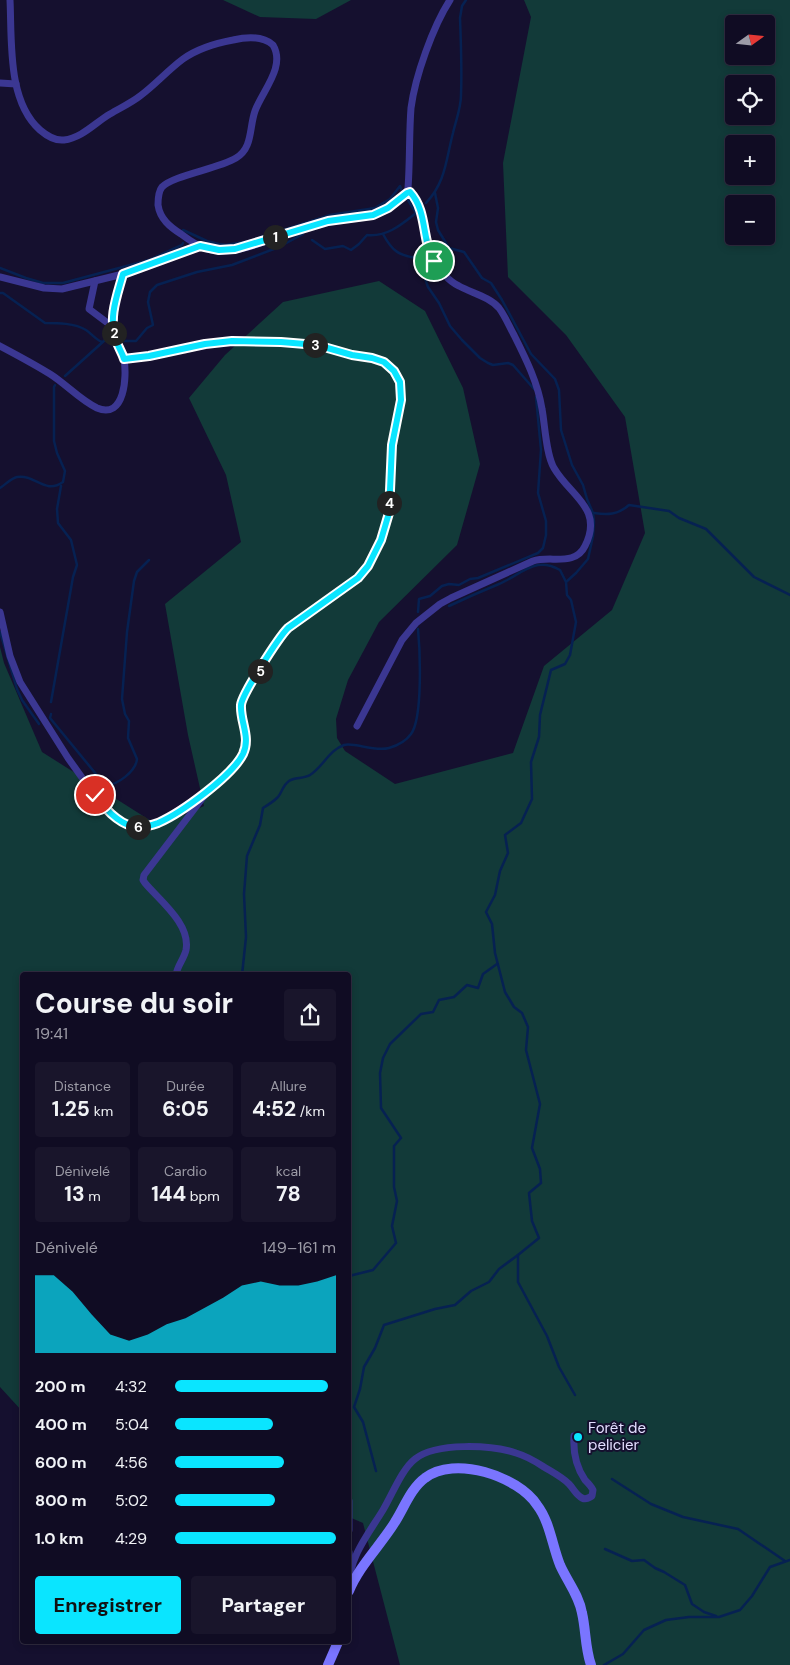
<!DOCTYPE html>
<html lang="fr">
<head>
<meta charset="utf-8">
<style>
	body { margin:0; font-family:"DM Sans",sans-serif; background:#19152b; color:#f1f3f6; height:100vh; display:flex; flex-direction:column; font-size:19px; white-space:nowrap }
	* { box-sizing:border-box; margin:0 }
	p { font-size:16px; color:#9c9ba6 }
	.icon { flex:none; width:28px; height:28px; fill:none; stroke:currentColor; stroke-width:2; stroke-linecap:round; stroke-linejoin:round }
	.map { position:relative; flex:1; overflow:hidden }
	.details { position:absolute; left:20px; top:972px; width:331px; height:672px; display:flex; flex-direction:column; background:#100c23; border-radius:5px; box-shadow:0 2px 8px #0003,0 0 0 1px #302c41 }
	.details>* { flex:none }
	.needle { width:32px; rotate:75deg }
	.buttons { position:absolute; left:725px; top:15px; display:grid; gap:10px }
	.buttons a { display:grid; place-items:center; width:50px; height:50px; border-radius:5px; background:#100c23; box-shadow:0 2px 8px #0003,0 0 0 1px #302c41; font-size:25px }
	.pin { position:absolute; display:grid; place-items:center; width:42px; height:42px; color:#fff; margin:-21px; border:2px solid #fff; border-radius:50%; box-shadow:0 1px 5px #0007 }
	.km { position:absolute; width:25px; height:25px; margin:-12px; border-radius:50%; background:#222; color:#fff; font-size:14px; line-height:25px; text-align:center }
	.round { display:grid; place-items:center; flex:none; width:52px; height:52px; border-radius:5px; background:#19152b }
	.headline { display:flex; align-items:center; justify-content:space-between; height:85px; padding:0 15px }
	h1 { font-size:28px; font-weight:700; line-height:38px }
	.stats { display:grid; grid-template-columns:repeat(3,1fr); gap:8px; height:85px; padding:5px 15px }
	.stats div { display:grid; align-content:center; border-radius:5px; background:#19152b; text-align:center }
	.stats b { font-size:21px; font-weight:700 }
	.stats small { font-size:14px; font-weight:400 }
	.stats p { font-size:14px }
	.chart { height:140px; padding:10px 15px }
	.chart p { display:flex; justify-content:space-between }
	.chart svg { width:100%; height:90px; margin-top:5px; fill:#0ae5ff; opacity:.7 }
	.cta { display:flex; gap:10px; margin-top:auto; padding:10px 15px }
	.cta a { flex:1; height:58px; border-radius:5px; background:#0ae5ff; color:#111; font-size:20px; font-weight:700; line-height:58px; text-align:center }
	.cta a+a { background:#19152b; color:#f1f3f6 }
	ul { padding:0 15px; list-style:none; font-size:16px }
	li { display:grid; grid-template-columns:80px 60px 1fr; align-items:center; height:38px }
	li i { height:12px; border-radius:6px; background:#0ae5ff }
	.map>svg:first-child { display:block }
</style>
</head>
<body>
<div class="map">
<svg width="790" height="1665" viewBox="0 0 790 1665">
	<rect width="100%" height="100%" fill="#15102f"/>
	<g fill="#123a39" fill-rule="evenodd">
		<polygon points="223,0 351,0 316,19 260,17"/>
		<path d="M524 0H790V1665H400L363 1523 349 1517V975H22V1411L0 1387V647L4 663 42 752 159 826 204 806 188 735 165 604 241 542 226 475 189 398 225 355 283 302 379 281 425 311 463 388 480 464 457 545 379 622 348 680 336 719 337 738 345 751 395 784 513 753 544 666 612 610 645 533 625 417 566 335 508 277 503 163 531 17ZM734 24H766V56H734ZM734 84H766V116H734ZM734 144H766V176H734ZM734 204H766V236H734Z"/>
	</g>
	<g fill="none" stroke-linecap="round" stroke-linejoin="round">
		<g stroke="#062152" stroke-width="2.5">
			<polyline points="435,193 438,208 436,222 438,230 449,248 464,252 482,278 491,283 502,300 531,354 555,379 559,390 561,430 572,465 583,485 587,499 593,513 594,522 593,536 588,559 576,573 566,582 567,595 571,600 576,622 570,655 565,664 551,670 540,715 539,737 531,762 532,799 521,823 505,835 508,853 500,871 495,895 486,912 492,924 495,953 505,992 514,1007 522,1013 528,1027 526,1050 540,1104 532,1148 540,1169 541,1183 529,1193 532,1221 539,1238 518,1255 518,1282 547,1336 559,1367 575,1395"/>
			<path d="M426 203C446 182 446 159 453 133 456 120 461 108 461 95 462 70 461 43 460 18L462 6 466 0"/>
			<polyline points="183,230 207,241 219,244 226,245 249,241 330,215 375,208 390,199 400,186 401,189"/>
			<path d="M383 234C392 251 399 256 418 258L428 287 439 303 450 326 462 340 480 358 488 363 493 365 508 363 513 365 534 389"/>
			<path d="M312 240 325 249 343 246 351 250 359 244 367 235C387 237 401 225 416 213L408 200"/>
			<polyline points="0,268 26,278 43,283 63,283 149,260 182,245 183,243"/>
			<path d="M0 293H3L45 323C57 323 75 323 86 330 92 334 95 339 102 342"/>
			<polyline points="123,341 136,341 147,328 153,325 148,302 150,292 157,285 197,272 232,265 279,247 303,234"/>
			<polyline points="65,376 105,340 109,340"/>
			<path d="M0 488C5 485 11 478 17 477 35 474 45 495 63 482L65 471 57 453 54 441V387L55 385"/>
			<path d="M594 513C607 515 618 515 629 505L669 511 679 518 706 529 754 577 790 595"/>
			<path d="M449 606C466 598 482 591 499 584 512 579 523 568 538 565 545 564 553 566 560 570L566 582"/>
			<polyline points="418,612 419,599 430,596 442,586 449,584 459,585 470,579 478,578 538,553 543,548 546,535 546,521 538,493 541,450 536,397"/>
			<polyline points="0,632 17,689 22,700 39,724"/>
			<polyline points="51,702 73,577 77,565 71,540 58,523 57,509 61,486"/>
			<path d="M51 714 50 718 105 785C117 786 136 771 137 759L128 738 129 721 125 714 122 699 127 632 134 581 137 572 149 560"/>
			<path d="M242 975 246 937 244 894 247 856 260 825 263 808C268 805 274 801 278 797 282 792 283 785 289 781 294 777 304 779 310 775 323 767 329 750 344 745 354 742 374 752 389 748 396 746 406 741 411 734 423 718 420 650 418 629"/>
			<polyline points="349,1276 373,1270 396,1243 392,1226 397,1201 394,1187 394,1146 401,1138 381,1108 380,1073 383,1058 390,1044 421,1014 433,1012 439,1000 454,997 467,985 478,988 483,974 497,964"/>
			<polyline points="376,1471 363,1422 354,1407 360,1389 364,1367 375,1348 384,1325 435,1309 455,1305 471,1291 489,1282 499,1269 518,1255"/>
			<polyline points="612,1479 651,1504 683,1517 738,1529 785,1561"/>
			<polyline points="605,1549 632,1561 644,1560 655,1568 664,1572 685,1585 692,1604 704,1612 716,1616"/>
			<polyline points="604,1665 623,1654 644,1630 666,1620 689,1617 719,1617 740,1610 752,1596 770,1567 790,1560"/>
		</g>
		<g stroke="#3b3792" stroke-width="7">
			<path d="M10 0C12 40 7 101 40 130 47 136 55 141 64 140 82 138 96 122 110 114 120 108 131 103 140 96 155 85 168 70 183 59 197 49 217 43 233 40 246 37 262 35 273 45 286 67 262 91 255 111 249 128 253 148 236 158 218 169 174 175 162 187 158 192 158 199 158 205 160 219 170 227 181 234 189 240 197 246 207 249 239 258 282 233 313 224 335 218 363 221 383 211 392 207 399 199 407 193"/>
			<polyline points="0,83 16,84"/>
			<path d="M408 188C410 162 409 134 411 108 415 77 433 26 450 0"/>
			<polyline points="0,277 44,288 62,289 123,274 200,246"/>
			<polyline points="95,281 89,309 113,327"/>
			<path d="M0 346C17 355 34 364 50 374 66 384 80 400 97 408 125 420 127 376 124 359 122 346 113 337 112 323 112 307 119 290 123 274"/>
			<path d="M124 359 149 356 205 344 232 341 281 342 317 345 345 353 372 358 384 362 394 371 401 387V400L392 445 389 513 381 540 368 566 358 578 288 628 279 638 244 695 241 708 246 743 242 755 230 771 208 791 144 875 143 880 145 883C159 900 191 924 186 950 184 959 177 966 176 975"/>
			<polyline points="0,612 10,656 20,682 68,758 98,800 119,820 132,826 151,825 169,817 205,793"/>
			<path d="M357 726 402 640 416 623 440 604 451 598 533 561C550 555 575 567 585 546 604 508 570 496 554 468 546 455 545 425 542 409 538 383 526 359 514 335 509 326 505 316 499 308 490 297 472 293 459 286 448 281 440 270 433 260 420 238 428 211 410 192"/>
			<polyline points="349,1501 349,1530"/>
			<polyline points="349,1552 351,1567"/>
			<path d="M349 1586C349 1557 369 1533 383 1510 392 1495 402 1469 415 1459 436 1442 492 1445 516 1453 526 1456 535 1461 544 1467 552 1472 562 1477 569 1484 573 1488 576 1495 582 1498 586 1500 589 1498 592 1496L593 1490C591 1486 588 1483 585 1480 576 1467 573 1452 574 1436"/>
		</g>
		<g stroke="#7a75ff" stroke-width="10">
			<path d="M349 1591C359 1566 381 1545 395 1522 404 1508 411 1488 425 1478 454 1455 518 1476 537 1505 550 1522 552 1545 560 1565 567 1581 579 1595 582 1613 586 1630 585 1648 591 1665"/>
			<polyline points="328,1665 338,1642"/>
		</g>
	</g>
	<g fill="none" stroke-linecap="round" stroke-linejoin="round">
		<defs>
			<path id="route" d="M95 795C103 807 118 823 132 826 141 828 150 826 158 823 181 813 232 776 243 754 251 737 240 722 241 705 242 694 279 637 288 628L358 578 368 566 381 540 389 513 392 445 401 400 400 382 394 371 384 362 372 358 352 355 317 345 281 342 232 341 205 344 149 356 124 359C122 352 118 347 116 340 108 318 117 296 123 274L200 246 219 250 235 249 328 221 373 215 388 208 407 193 410 192C428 212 421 239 434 261"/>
		</defs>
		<use href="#route" stroke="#fff" stroke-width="10"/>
		<use href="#route" stroke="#0ae5ff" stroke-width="6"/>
	</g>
	<circle fill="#0ae5ff" stroke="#15102f" stroke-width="2" cx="578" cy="1437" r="5"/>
	<g text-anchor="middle" stroke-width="4" stroke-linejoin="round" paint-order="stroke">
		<g font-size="15" fill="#e2deff" stroke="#15102f" text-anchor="start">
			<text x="588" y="1433">Forêt de<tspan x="588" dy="17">pelicier</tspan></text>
		</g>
	</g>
</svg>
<div class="buttons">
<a><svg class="needle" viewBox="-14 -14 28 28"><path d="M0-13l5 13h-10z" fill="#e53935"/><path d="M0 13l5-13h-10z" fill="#9c9ba6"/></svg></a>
<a><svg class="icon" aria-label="locate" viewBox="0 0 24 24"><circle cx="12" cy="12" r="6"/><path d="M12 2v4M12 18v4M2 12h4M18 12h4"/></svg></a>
<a>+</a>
<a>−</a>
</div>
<div class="pin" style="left:434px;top:261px;background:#1e9e55"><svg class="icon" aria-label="arrive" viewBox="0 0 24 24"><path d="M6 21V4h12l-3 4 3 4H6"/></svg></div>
<div class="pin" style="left:95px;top:795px;background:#d93025"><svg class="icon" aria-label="check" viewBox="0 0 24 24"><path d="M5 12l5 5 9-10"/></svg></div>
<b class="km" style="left:275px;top:237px">1</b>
<b class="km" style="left:114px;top:333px">2</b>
<b class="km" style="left:315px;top:345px">3</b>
<b class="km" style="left:389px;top:503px">4</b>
<b class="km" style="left:260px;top:671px">5</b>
<b class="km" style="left:138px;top:827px">6</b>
<section class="details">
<div class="headline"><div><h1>Course du soir</h1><p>19:41</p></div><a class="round"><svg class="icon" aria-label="share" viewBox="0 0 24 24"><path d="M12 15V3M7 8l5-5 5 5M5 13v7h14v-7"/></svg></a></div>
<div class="stats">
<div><p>Distance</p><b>1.25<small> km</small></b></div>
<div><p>Durée</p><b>6:05</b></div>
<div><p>Allure</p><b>4:52<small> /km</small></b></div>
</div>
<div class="stats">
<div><p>Dénivelé</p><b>13<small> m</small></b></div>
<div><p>Cardio</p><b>144<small> bpm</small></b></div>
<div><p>kcal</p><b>78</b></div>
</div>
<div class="chart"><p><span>Dénivelé</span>149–161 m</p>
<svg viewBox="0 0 160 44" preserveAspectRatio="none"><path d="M0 44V6L10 6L20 14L30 25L40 35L50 38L60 35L70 30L80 27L90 22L100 17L110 11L120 9L130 11L140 11L150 9L160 6V44z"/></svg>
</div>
<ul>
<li><b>200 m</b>4:32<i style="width:95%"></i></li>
<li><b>400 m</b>5:04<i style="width:61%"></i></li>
<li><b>600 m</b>4:56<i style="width:68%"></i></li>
<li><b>800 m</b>5:02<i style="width:62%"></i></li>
<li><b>1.0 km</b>4:29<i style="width:100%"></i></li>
</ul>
<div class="cta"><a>Enregistrer</a><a>Partager</a></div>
</section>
</div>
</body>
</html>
